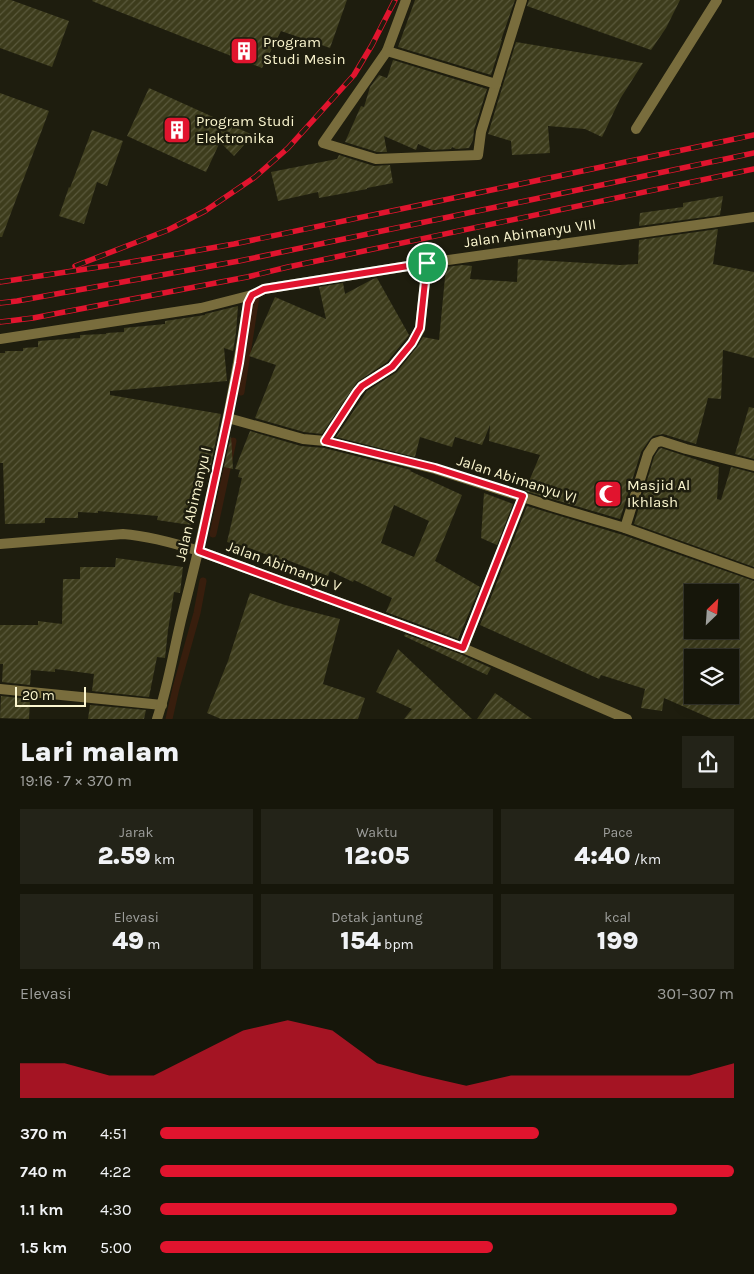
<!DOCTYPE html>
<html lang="id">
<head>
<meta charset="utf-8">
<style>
	body { margin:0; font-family:Karla,sans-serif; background:#232318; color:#f1f3f6; height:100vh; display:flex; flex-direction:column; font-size:19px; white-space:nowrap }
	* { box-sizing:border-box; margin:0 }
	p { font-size:16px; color:#9e9f9c }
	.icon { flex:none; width:28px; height:28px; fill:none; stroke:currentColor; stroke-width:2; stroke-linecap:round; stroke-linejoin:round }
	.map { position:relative; height:719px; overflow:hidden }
	.sheet { display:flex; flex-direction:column; background:#16160a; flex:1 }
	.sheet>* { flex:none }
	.needle { width:32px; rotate:25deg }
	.tools { position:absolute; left:684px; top:584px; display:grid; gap:10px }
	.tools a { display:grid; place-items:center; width:55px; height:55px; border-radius:0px; background:#16160a; box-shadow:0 2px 12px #0003,0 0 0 1px #35352b; font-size:25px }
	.scale { position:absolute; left:15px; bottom:12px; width:71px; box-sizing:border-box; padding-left:5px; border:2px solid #fbf6cf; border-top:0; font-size:14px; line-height:18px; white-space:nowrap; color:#fbf6cf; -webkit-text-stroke:4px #1e1d0e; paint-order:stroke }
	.pin { position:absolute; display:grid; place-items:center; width:42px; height:42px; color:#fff; margin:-21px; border:2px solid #fff; border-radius:50%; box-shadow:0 1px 5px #0007 }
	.round { display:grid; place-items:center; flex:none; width:52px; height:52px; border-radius:0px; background:#232318 }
	.overview { display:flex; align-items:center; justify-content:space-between; height:85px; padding:0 20px }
	h1 { font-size:28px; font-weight:800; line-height:38px }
	.figures { display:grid; grid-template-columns:repeat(3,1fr); gap:8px; height:85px; padding:5px 20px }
	.figures div { display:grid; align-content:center; border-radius:0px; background:#232318; text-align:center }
	.figures b { font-size:25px; font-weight:800 }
	.figures small { font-size:14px; font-weight:400 }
	.figures p { font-size:14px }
	.chart { height:140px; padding:10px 20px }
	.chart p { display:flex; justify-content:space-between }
	.chart svg { width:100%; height:90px; margin-top:5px; fill:#e1142e; opacity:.7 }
	ul { padding:0 20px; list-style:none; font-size:16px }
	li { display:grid; grid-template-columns:80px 60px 1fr; align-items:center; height:38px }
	li i { height:12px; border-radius:6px; background:#e1142e }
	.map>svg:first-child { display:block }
</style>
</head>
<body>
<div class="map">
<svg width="754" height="719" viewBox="0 0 754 719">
	<defs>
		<pattern id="building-hatch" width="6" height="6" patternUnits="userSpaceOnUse" patternTransform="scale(1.25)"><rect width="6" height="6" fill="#3d3c1c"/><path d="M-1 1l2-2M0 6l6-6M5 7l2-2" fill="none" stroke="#5a593c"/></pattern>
	</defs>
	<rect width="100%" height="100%" fill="#1e1d0e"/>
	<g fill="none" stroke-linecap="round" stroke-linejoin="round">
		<g stroke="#381e0d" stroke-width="7">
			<polyline points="241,392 256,297"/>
			<polyline points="213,534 233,441"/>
			<polyline points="169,719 176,688 197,613 203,581"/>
		</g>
	</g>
	<g fill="url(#building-hatch)" fill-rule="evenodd">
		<polygon points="0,0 11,0 69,21 52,67 0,48"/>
		<polygon points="93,0 347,0 330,48 281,31 262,68 92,1"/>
		<polygon points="415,0 515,0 501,40 502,40 491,75 398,47"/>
		<polygon points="529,0 680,0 666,28 651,50 527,6"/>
		<polygon points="516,42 643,63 620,99 602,137 585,129 548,126 550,153 512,155 511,141 488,134"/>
		<polygon points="393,60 487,89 474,130 473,140 469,148 456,149 452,147 451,149 432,150 418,144 416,150 384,136 387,152 377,152 345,142 361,106 364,107 370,87 379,75 387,78"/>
		<polygon points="149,88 233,126 231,130 235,127 253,135 234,156 220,142 206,172 186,163 127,136"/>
		<polygon points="0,93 49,111 2,237 0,237"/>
		<polygon points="92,130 123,141 107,186 97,182 84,224 59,216 69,187 70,188"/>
		<polygon points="339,155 374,166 390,165 393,183 367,188 367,189 319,198 318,192 278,201 271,172 337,159"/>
		<polygon points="723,196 720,215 639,226 640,213 683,207 683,203"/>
		<polygon points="718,229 713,264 754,272 754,358 723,350 721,399 708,398 696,444 663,434 653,436 650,439 641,452 620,519 525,491 540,455 489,441 490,425 482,445 455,437 452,447 420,437 415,457 336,437 367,391 397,372 417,347 423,337 439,340 446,267 462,265 472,266 470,279 517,282 518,259 620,265 638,264 639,240"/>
		<polygon points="377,278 409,335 387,362 357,382 322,434 304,432 255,418 276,365 249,356 275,297 326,319 319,287 343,283 345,294 373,279"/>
		<polygon points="238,306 236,333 233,351 224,348 227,381 110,391 110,395 221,414 211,465 200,463 191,525 157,520 158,516 98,511 98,513 78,512 78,518 45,518 45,523 5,524 3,463 0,463 0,353 5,353 5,351 23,351 23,348 38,347 38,341 80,338 80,335 106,334 106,333 124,332 124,328 165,324 165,321 205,315 205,314"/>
		<polygon points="749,407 754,408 754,459 735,454"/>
		<path d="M250 431 301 446 324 448 411 470 410 471 462 495 435 561 480 587 458 639 386 612 392 598 354 580 353 582 330 571 328 576 282 558V560L246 547 227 542 242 478 238 477 240 470 235 469ZM394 505 429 521 414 557 381 543Z"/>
		<polygon points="231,436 233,469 224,467"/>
		<polygon points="661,448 719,467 717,499 721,500 731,467 754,473 754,567 634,524 654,457 659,449"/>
		<polygon points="484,493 513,504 497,545 481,538"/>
		<path d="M527 506 623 535 754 581V719H712L664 698 662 711 641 708 645 689 601 675 599 679 480 625ZM692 592H730V630H692ZM692 658H730V695H692Z"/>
		<polygon points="116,558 183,567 180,593 174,592 168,630 165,658 157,657 149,697 92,691 94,674 55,669 55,672 31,670 30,685 2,682 3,664 0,664 0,625 38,625 38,621 62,624 63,579 80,579 80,567 115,567"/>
		<polygon points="250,593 285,605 340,619 323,684 365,698 358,719 221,719 207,713 228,661"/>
		<polygon points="405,634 460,654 491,668 487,675 404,636"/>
		<polygon points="398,649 472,719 404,719 412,709 376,692"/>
		<polygon points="495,693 532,719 477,719"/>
		<polygon points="1,696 30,699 29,719 0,718"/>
		<polygon points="90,705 146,710 144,719 88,719"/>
	</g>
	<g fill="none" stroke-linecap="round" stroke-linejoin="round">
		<g stroke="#796d3d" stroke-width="10">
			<polyline points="406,0 387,51 323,143 376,159 478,155 481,132 522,0"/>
			<polyline points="387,51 496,84"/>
			<polyline points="636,129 717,0"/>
			<polyline points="0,339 201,308 252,295 264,289 427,263 754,217"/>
			<polyline points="228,418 303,439 325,441 435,469 554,507 625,528 754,574"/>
			<polyline points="325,441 357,392 362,386 392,367 412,343 420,329 427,263"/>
			<polyline points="625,528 648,454 655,443 661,441 686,449 754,466"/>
			<path d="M0 544 123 534C149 536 174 543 199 551L463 648 627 719"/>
			<polyline points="463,648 523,497"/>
			<polyline points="0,689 162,705"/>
			<path d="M157 719C169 684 174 647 183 612 209 510 232 407 248 303L252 295"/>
		</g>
		<defs>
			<g id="rail">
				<polyline points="75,266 168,230 205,211 255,177 288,148 354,75 372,45 395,0"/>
				<polyline points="0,282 119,264 234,244 754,135"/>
				<polyline points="0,303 17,301 239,261 754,153"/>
				<polyline points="0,322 33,318 247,277 288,267 754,169"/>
			</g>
		</defs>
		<use href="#rail" stroke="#e1142e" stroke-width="5.5"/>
		<use href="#rail" stroke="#1e1d0e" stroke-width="4" stroke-dasharray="11" stroke-linecap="butt"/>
	</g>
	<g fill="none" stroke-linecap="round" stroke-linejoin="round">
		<defs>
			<polygon id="route" points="427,263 420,328 412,343 392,367 362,386 357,392 325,441 435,468 523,496 463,648 199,551 228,418 239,363 248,303 252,295 264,289"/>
		</defs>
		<use href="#route" stroke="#fff" stroke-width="10"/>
		<use href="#route" stroke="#e1142e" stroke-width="6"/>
	</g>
	<defs>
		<symbol id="building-square" viewBox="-11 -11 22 22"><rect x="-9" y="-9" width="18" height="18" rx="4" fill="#e1142e" stroke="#1e1d0e"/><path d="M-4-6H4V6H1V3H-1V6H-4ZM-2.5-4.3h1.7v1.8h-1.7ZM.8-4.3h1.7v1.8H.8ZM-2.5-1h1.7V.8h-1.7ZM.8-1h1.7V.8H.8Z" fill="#fff"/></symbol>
		<symbol id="mosque-square" viewBox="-11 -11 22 22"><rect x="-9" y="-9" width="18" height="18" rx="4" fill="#e1142e" stroke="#1e1d0e"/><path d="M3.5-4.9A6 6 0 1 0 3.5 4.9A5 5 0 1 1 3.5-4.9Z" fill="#fff"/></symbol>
	</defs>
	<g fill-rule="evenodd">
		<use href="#building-square" x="228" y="35" width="32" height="32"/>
		<use href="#building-square" x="161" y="114" width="32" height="32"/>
		<use href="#mosque-square" x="592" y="478" width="32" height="32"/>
	</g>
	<g text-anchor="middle" stroke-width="5" stroke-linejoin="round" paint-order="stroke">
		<g font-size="15" fill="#fbf6cf" stroke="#1e1d0e" text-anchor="start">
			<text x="263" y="47">Program<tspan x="263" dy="17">Studi Mesin</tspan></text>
			<text x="196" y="126">Program Studi<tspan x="196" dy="17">Elektronika</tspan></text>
			<text x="627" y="490">Masjid Al<tspan x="627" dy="17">Ikhlash</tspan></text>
		</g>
		<g font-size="15" fill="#fbf6cf" stroke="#1e1d0e">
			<text transform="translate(530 233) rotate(-8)" y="5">Jalan Abimanyu VIII</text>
			<text transform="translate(517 479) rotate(18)" y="5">Jalan Abimanyu VI</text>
			<text transform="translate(193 504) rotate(-77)" y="5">Jalan Abimanyu I</text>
			<text transform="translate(284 566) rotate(20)" y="5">Jalan Abimanyu V</text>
		</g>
	</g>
</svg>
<div class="tools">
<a><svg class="needle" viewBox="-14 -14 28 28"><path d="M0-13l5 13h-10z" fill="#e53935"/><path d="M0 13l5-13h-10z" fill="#9e9f9c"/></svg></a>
<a><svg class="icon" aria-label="layers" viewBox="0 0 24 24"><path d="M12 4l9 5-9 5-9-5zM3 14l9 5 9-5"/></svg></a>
</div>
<div class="scale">20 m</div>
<div class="pin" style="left:427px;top:263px;background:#1e9e55"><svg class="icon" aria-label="arrive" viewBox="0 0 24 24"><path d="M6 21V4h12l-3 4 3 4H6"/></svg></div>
</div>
<section class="sheet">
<div class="overview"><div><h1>Lari malam</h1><p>19:16 · 7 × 370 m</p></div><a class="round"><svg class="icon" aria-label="share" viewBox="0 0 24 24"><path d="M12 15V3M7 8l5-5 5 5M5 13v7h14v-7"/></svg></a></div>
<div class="figures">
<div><p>Jarak</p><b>2.59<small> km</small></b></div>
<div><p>Waktu</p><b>12:05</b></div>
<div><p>Pace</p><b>4:40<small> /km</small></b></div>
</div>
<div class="figures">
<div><p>Elevasi</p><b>49<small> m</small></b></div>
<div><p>Detak jantung</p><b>154<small> bpm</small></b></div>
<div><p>kcal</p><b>199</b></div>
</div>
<div class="chart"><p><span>Elevasi</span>301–307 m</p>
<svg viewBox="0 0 160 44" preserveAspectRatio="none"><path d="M0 44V27L10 27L20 33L30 33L40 22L50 11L60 6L70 11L80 27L90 33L100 38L110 33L120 33L130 33L140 33L150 33L160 27V44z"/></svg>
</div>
<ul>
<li><b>370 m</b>4:51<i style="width:66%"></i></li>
<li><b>740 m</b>4:22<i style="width:100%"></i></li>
<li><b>1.1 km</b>4:30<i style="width:90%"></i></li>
<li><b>1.5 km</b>5:00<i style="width:58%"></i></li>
</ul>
</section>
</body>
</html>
